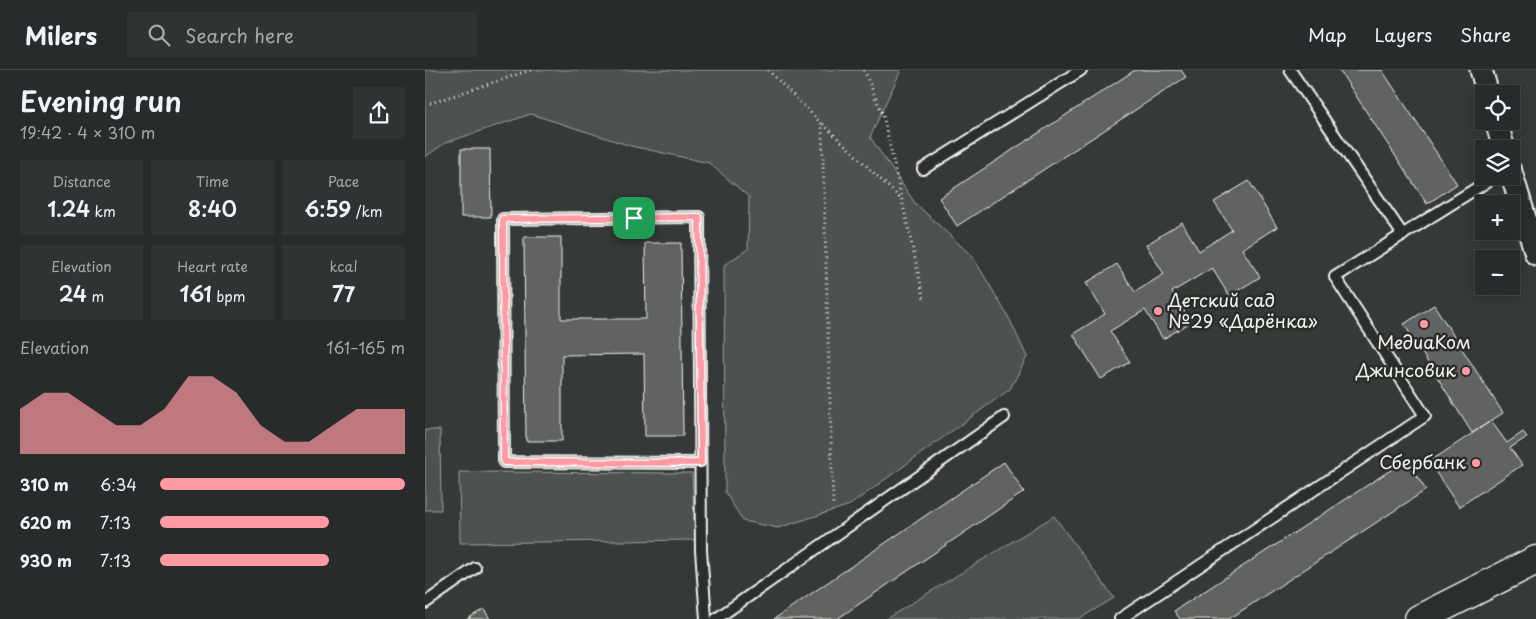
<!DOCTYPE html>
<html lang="en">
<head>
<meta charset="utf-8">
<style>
	body { margin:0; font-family:"Playpen Sans",sans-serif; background:#303333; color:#f1f3f6; height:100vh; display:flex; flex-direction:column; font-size:19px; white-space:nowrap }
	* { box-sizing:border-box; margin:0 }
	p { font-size:16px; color:#a5a7a9 }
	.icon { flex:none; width:28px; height:28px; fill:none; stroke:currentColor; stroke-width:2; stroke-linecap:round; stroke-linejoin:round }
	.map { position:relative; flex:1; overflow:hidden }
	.drawer { display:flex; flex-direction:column; background:#282b2b; width:425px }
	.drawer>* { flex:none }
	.controls { position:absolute; left:1050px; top:15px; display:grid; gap:10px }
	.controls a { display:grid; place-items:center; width:45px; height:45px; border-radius:0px; background:#282b2b; box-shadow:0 2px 12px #0003,0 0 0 1px #444747; font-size:25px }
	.pin { position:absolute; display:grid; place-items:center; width:42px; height:42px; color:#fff; margin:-21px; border-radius:10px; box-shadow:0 2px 8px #0006 }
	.round { display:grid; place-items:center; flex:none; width:52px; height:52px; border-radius:0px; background:#303333 }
	.head { display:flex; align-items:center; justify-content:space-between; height:85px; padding:0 20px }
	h1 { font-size:28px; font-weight:600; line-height:38px }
	.metrics { display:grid; grid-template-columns:repeat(3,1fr); gap:8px; height:85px; padding:5px 20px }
	.metrics div { display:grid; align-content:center; border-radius:0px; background:#303333; text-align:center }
	.metrics b { font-size:21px; font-weight:600 }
	.metrics small { font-size:14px; font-weight:400 }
	.metrics p { font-size:14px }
	.chart { height:140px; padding:10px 20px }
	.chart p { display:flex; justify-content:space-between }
	.chart svg { width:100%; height:90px; margin-top:5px; fill:#ff9aa2; opacity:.7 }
	ul { padding:0 20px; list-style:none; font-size:16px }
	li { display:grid; grid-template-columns:80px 60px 1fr; align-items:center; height:38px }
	li i { height:12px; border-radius:6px; background:#ff9aa2 }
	header { display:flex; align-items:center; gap:30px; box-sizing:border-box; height:70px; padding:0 25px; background:#282b2b; border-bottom:1px solid #444747 }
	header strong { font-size:24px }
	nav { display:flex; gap:28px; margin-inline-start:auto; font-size:18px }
	.search { width:350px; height:45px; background:#303333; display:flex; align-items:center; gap:12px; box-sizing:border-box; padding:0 18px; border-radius:0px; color:#a5a7a9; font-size:19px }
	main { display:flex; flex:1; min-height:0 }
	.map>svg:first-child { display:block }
</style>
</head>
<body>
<header>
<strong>Milers</strong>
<div class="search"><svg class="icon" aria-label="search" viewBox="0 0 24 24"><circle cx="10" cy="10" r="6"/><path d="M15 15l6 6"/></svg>Search here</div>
<nav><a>Map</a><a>Layers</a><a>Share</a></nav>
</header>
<main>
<section class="drawer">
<div class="head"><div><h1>Evening run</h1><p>19:42 · 4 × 310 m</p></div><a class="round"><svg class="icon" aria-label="share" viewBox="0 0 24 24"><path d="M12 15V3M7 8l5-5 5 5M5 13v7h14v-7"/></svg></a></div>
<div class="metrics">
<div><p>Distance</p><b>1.24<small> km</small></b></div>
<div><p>Time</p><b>8:40</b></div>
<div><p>Pace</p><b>6:59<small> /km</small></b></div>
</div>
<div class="metrics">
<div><p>Elevation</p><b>24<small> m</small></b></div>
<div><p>Heart rate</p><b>161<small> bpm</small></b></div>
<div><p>kcal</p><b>77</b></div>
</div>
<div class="chart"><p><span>Elevation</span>161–165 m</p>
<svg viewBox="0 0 160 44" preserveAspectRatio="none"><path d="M0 44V22L10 14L20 14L30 22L40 30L50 30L60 22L70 6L80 6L90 14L100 30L110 38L120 38L130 30L140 22L150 22L160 22V44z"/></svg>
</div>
<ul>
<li><b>310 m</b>6:34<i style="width:100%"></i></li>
<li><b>620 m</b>7:13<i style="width:69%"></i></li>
<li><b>930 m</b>7:13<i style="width:69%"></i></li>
</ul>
</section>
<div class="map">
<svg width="1111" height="549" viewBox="0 0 1111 549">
	<rect width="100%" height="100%" fill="#363939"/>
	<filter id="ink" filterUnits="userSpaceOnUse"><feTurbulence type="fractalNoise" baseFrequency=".02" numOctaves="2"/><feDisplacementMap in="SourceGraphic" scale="10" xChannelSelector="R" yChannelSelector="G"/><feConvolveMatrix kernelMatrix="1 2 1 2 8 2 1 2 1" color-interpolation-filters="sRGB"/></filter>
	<g filter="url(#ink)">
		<g fill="#4e514f" stroke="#a1a19c">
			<polygon points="0,0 476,0 445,67 490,133 548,187 584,248 602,287 585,319 425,435 353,458 318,451 300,422 299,195 323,179 324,127 284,93 206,76 106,44 20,73 0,87"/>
			<polygon points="0,360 15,360 16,440 0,440"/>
			<polygon points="34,402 267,403 270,470 35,473"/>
			<polygon points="629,446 689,528 654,549 461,549"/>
		</g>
		<g fill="#616362" stroke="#f4f1e8">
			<polygon points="710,0 756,0 761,7 532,156 514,128"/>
			<polygon points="914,0 957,0 1032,114 1002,134"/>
			<polygon points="36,79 65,79 66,147 36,147"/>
			<polygon points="824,111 852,157 817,179 835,207 804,226 787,198 747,222 766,252 738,269 720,240 685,261 705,292 676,309 648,264 680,244 661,213 692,194 710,222 739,204 721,175 757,152 774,181 807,160 789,132"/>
			<polygon points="99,167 136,167 136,249 221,249 220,173 256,173 258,366 220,366 219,284 137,285 137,371 101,371"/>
			<polygon points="1009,235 1078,343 1047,363 979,254"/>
			<polygon points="1066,351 1082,373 1098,362 1102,367 1085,378 1097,395 1034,437 1004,392"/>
			<polygon points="981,390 1001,420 804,549 755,549 749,541"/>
			<polygon points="579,392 599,422 412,549 349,549"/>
			<polygon points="59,539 65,549 42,549"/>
		</g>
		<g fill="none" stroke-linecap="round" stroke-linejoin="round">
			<defs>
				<g id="service">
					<polyline points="865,0 978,165"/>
					<polyline points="498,99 656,0"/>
					<polyline points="275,393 79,392 78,149 274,147 276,480 281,549"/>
					<polyline points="0,533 50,498"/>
					<polyline points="291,549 579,347"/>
					<polyline points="695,549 1000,346 910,207 1071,106"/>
				</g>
				<g id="minor">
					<polyline points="1056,0 1063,24"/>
					<polyline points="1071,51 1079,79"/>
					<polyline points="1086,102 1111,184"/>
				</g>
				<polyline id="secondary" points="994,549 1111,490"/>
			</defs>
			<use href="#service" stroke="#f4f1e8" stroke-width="14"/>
			<use href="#minor" stroke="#f4f1e8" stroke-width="25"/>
			<use href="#secondary" stroke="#f4f1e8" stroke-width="31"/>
			<g stroke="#f4f1e8" stroke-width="3" stroke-dasharray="1 4" stroke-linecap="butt">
				<polyline points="343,0 397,54 408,435"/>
				<polyline points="439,0 458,45 499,229"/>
				<polyline points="0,33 6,33 106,0"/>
				<polyline points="398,54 476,129"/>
			</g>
			<use href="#service" stroke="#2a2d2e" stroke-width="10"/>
			<use href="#minor" stroke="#2a2d2e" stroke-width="21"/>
			<use href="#secondary" stroke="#2a2d2e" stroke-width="28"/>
		</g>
	</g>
	<g fill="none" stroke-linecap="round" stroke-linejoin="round" filter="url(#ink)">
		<defs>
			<polygon id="route" points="274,147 276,393 79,392 78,149"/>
		</defs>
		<use href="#route" stroke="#fff" stroke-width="10"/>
		<use href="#route" stroke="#ff9aa2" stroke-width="6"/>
	</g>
	<g fill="#ff9aa2" stroke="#2a2d2e" stroke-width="2">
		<circle cx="733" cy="241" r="5"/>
		<circle cx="999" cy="254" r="5"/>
		<circle cx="1041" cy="301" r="5"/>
		<circle cx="1051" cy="393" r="5"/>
	</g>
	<g text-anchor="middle" stroke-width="5" stroke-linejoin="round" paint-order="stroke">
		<g font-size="18" fill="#f4f1e8" stroke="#2a2d2e" text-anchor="end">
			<text x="743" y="237" text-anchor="start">Детский сад<tspan x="743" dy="21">№29 «Дарёнка»</tspan></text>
			<text x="999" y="279" text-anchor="middle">МедиаКом</text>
			<text x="1031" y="307">Джинсовик</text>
			<text x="1041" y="399">Сбербанк</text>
		</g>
	</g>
</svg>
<div class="controls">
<a><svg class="icon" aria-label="locate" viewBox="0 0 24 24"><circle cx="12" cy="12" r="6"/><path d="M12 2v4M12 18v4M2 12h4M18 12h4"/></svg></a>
<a><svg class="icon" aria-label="layers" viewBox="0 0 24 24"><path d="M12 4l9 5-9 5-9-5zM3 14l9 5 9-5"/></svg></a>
<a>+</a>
<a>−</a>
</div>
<div class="pin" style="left:209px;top:148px;background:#1e9e55"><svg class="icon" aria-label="arrive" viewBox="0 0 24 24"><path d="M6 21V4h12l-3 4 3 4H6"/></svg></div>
</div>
</main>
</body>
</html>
